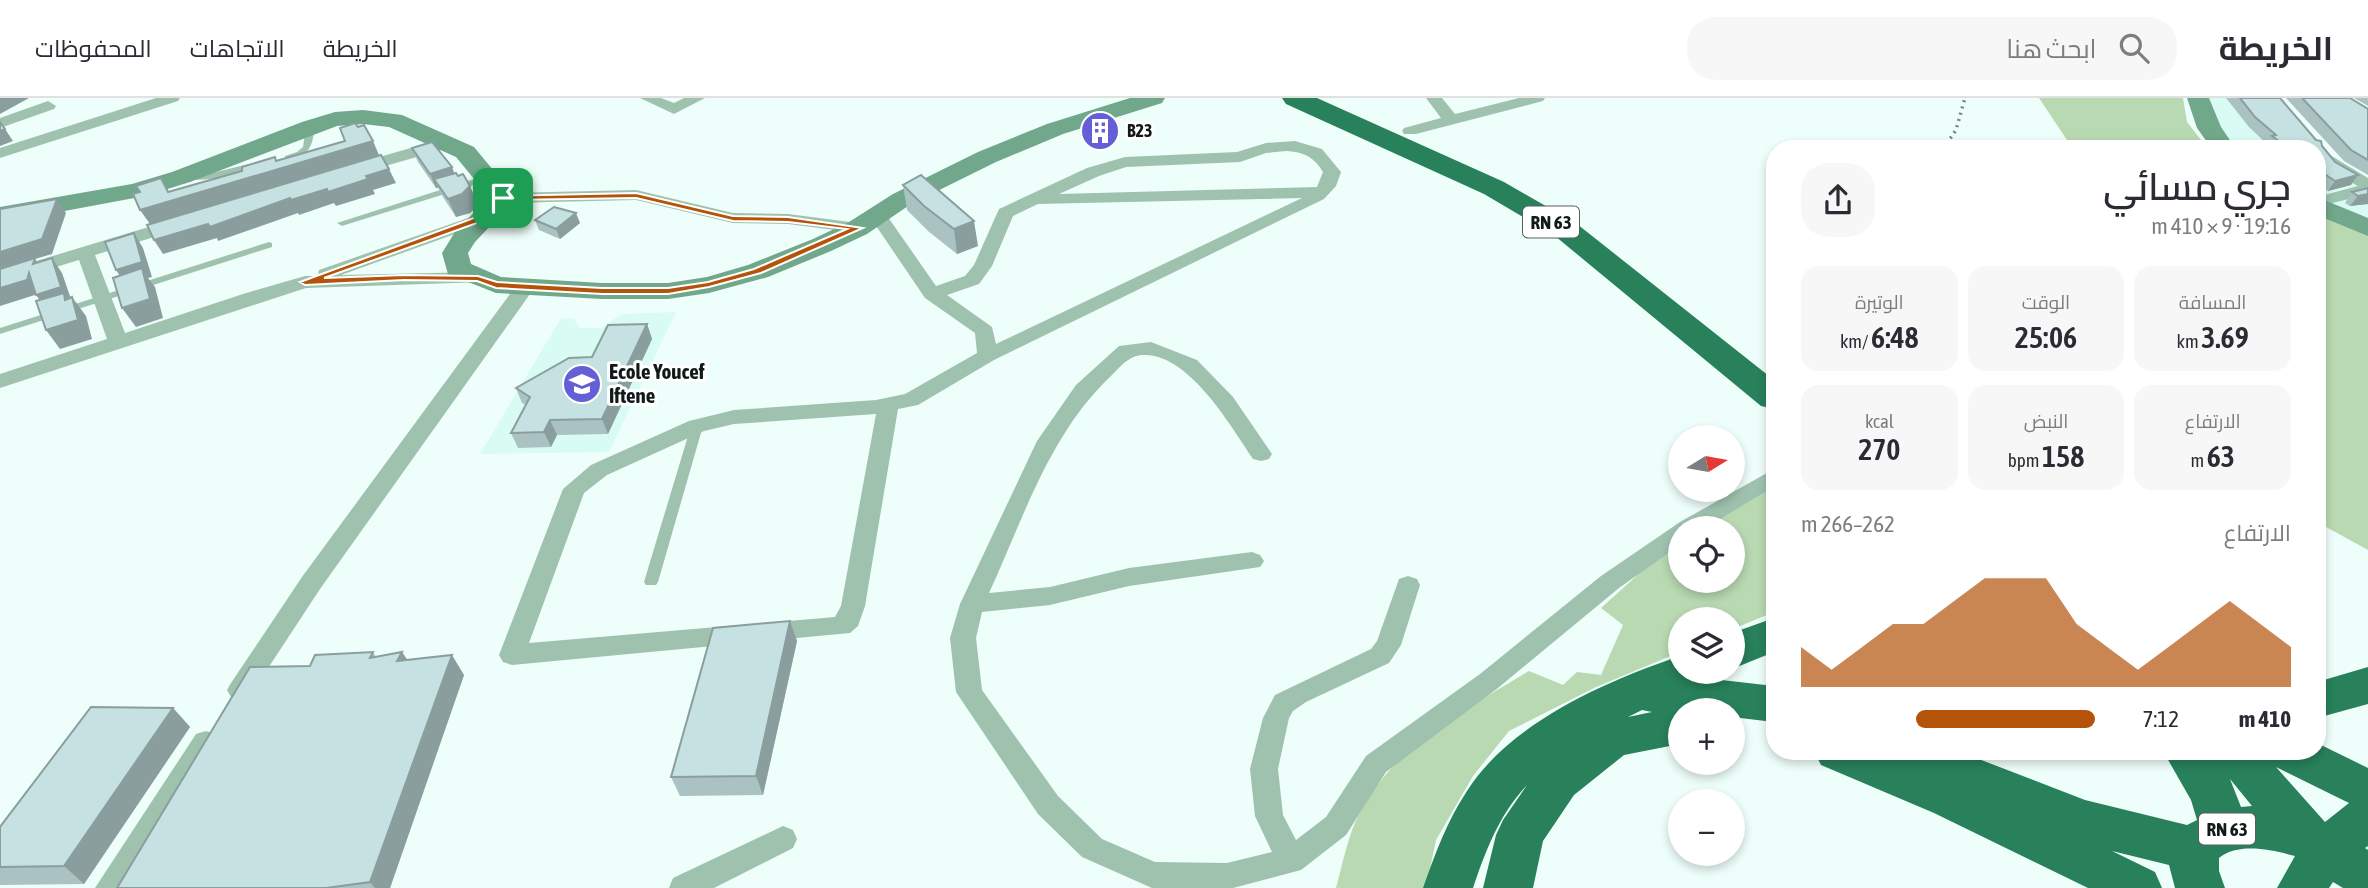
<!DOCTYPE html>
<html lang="ar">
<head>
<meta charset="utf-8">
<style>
	body { margin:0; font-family:"Asap Condensed",Cairo,sans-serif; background:#f7f7f7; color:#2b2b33; direction:rtl; height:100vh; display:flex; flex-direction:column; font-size:26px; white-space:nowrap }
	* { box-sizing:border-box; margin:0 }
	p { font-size:23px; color:#7c7c81 }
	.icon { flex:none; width:38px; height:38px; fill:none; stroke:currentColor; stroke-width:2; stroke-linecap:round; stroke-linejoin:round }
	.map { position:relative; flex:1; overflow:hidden; direction:ltr }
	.details { position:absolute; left:1766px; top:42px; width:560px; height:620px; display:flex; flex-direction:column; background:#fff; border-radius:28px; box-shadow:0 4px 10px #0003; direction:rtl }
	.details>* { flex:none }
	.needle { width:46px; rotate:79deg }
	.controls { position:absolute; left:1668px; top:327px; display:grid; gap:14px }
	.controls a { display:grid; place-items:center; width:77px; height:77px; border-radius:50%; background:#fff; box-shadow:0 4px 10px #0003; font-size:35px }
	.pin { position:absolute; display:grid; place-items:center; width:60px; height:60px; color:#fff; margin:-30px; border-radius:14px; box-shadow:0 4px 10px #0006 }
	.round { display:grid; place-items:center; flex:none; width:74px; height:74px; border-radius:28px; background:#f7f7f7 }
	.head { display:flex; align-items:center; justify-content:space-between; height:119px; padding:0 35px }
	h1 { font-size:38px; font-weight:600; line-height:52px }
	.figures { display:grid; grid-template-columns:repeat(3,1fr); gap:10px; height:119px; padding:7px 35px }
	.figures div { display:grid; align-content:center; border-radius:18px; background:#f7f7f7; text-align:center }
	.figures b { font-size:30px; font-weight:600 }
	.figures small { font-size:19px; font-weight:400 }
	.figures p { font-size:19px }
	.chart { height:196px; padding:14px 35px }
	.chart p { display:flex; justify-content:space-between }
	.chart svg { width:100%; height:126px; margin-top:7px; fill:#b45309; opacity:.7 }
	ul { padding:0 35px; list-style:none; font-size:23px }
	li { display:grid; grid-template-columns:112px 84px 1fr; align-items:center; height:52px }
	li i { height:18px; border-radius:9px; background:#b45309 }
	header { display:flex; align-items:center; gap:42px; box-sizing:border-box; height:98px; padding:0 35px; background:#fff; border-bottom:2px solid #e1e1e2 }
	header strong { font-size:33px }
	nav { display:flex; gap:38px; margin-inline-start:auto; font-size:24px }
	.search { width:490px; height:63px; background:#f7f7f7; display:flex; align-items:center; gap:18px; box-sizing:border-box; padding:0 24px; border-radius:28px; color:#7c7c81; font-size:26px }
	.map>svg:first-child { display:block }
</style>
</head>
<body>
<header>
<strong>الخريطة</strong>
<div class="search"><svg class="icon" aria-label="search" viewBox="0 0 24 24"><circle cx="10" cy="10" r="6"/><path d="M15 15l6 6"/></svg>ابحث هنا</div>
<nav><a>الخريطة</a><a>الاتجاهات</a><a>المحفوظات</a></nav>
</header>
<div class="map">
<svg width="2368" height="790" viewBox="0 0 2368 790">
	<rect width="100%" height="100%" fill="#eefefa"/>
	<g fill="#d8fcf4">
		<polygon points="2205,0 2277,0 2334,67 2368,84 2368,119 2361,121 2317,101 2317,51 2233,51 2229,47"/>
		<polygon points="676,214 609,354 480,356 561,220 574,221 580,230 601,230 622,216"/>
	</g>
	<g fill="#b8d9b1">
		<polygon points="2039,0 2183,0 2187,24 2208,51 2073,51"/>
		<polygon points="2317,114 2368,137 2368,452 2317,424 2317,356 2322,352 2317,349"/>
		<path d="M1774 389V514L1733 531 1732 522H1680V554L1594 590 1509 633 1473 678 1436 742 1426 790H1336C1343 765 1348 735 1361 713 1396 646 1467 611 1529 573L1563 587 1577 574 1601 577 1623 527 1601 510 1662 455 1680 445V483H1732V430H1704Z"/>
	</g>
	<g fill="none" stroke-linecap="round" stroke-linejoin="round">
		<polyline stroke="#788582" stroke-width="3.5" stroke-dasharray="2 4.5" stroke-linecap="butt" points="1943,51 1956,32 1965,0"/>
		<g fill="#9fc2af" fill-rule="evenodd">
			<path d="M310 26 314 29C314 49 306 62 285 62V58L297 54 303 49 306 29Z"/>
			<path d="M257 64 260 65V69C242 73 200 88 184 79L189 76 216 74Z"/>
			<polygon points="487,77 490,78 490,82 345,127 342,128 337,125"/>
			<polygon points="269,144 272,145 272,149 0,236 0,230"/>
			<polygon points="697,324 703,328 658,484 656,487 646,487 644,484 691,328"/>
		</g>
		<g fill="#9fc2af" fill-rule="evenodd">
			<polygon points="156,0 180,0 178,3 0,60 0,50"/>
			<polygon points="640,0 661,0 674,5 684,0 705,0 674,16"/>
			<polygon points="1426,0 1442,0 1455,16 1519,0 1545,0 1543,3 1416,36 1404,36 1402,33 1404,30 1441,20"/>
			<polygon points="48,3 56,8 54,11 0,30 0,20"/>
			<polygon points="442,41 450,46 448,50 354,77 346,72 348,68"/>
			<path d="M1295 43 1322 51 1341 74 1336 88 1324 101 994 262 918 307 898 311 865 508 858 528 850 535 512 567 503 564 499 557 563 391 591 367 689 323 734 312 876 302 905 296 977 255 975 235 925 200 868 116 871 112H883L936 188 965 178 974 167 999 111 1087 70 1125 59 1237 54 1266 45ZM1286 53C1304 54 1314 59 1323 74L1317 89 1059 96 1099 78 1126 69 1240 64 1266 55ZM1302 100 996 246 992 229 947 197 979 186 992 168 1013 118 1038 106ZM876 316 841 508 835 519 529 545 584 395 607 377 704 333 734 326Z"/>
			<polygon points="2330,57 2368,80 2368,96 2317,109 2317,99 2358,88 2330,73 2322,62"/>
			<polygon points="636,92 733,115 788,116 858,125 867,130 858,135 788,126 733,125 636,102 503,105 494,100 503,95"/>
			<polygon points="488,113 494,114 497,118 494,122 341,177 477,174 486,180 484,184 306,190 0,290 0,276 107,241 79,162 0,186 0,174 175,121 187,121 190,125 187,129 95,157 125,235 243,196 305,178 318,178 319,172"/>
			<polygon points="525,183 535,189 320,491 249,599 240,603 231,599 227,592 231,585 302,479 518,185"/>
			<path d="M1151 244 1197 262 1233 299 1272 356 1269 361 1261 363 1253 361C1231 328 1190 258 1146 257 1130 256 1122 267 1111 278 1050 335 1023 421 989 495L1050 489 1129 470 1252 454 1260 457 1264 463 1260 469 1129 488 1050 507 982 514 976 540 982 592 1058 698 1102 741 1155 764 1227 765 1272 754 1255 718 1250 671 1263 620 1275 597 1371 551 1377 543 1399 481 1408 478 1417 481 1420 487 1401 547 1389 565 1306 604 1293 613 1289 620 1278 671 1283 717 1296 742 1326 719 1366 658 1480 576 1601 478 1680 424 1774 371V389L1705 430H1680V447L1619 490 1498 590 1386 674 1346 737 1301 772 1233 790H1152L1143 786 1082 759 1038 716 956 594 950 540 960 506 1037 343 1076 287 1119 248Z"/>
			<polygon points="206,633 216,636 220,644 216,652 127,790 95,790 196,636"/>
			<polygon points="783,728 793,732 797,741 793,750 714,790 669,790 673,780"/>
		</g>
		<g fill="#71a78a" fill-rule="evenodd">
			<polygon points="1130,0 1165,0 1162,5 1063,36 996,64 911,106 867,136 831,153 768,179 709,195 668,201 602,201 496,195 448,176 442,155 455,134 489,99 456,59 389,29 363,26 337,28 190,84 145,98 0,125 0,109 132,86 172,74 302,24 335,14 363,12 402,17 474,49 512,95 516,100 512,105 475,144 468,155 471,166 501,179 602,185 668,185 707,179 748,167 813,141 849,124 893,96 978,54 1047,26"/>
			<polygon points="2187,0 2209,0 2221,29 2236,51 2212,51 2197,30"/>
			<polygon points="2317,99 2368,120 2368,138 2317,117"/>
		</g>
		<g fill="#28815a" fill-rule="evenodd">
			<polygon points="1282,0 1317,0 1504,84 1577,126 1774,282 1774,311 1761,308 1555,138 1484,96 1286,6"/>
			<polygon points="1774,520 1774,554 1732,571 1732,535"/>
			<path d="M1680 558V574H1707L1704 580 1774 588V624L1732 619V612H1680V646L1624 657 1574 697 1543 743 1533 790H1483L1496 737 1503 722 1527 687C1499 717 1486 752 1473 790H1423C1435 756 1447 723 1467 693 1510 625 1606 583 1680 558ZM1642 612 1652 614 1628 619Z"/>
			<polygon points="2368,569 2368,606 2317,620 2317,584"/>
			<path d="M2317 645 2368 670V748L2365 750 2368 752V790H2343L2333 784 2329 790H2277L2295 758C2272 752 2239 744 2219 760V773L2225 790H2175L2169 767 2112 753 2155 774 2162 790H2088L1934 715 1821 667 1814 653H1958L2085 702 2187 727 2197 722 2191 702 2163 653H2262L2268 660 2265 653H2317ZM2276 669 2349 705 2325 724ZM2230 681 2252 708 2241 709Z"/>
		</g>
	</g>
	<g fill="#aac2c2">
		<polygon points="2226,0 2280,0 2335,64 2358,77 2351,87 2328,93 2317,87 2317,51 2269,51 2266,48 2267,46 2249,29"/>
		<polygon points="2286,0 2350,0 2368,11 2368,77 2344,63"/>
		<polygon points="2354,0 2368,0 2368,8"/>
		<polygon points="412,50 454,75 478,107 470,115 456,119 443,99 438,90 436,90 418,64"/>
		<polygon points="903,87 978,148 957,156 928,133 907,112"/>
		<polygon points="2368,90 2368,106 2350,108 2345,105 2352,94"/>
		<polygon points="535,122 580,125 560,141 539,132"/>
		<polygon points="647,226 652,241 608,336 557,337 551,349 518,350 511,335 526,307 522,305 516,290 592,259"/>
		<polygon points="790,523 797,543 763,697 680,698 671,679"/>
		<polygon points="373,554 376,559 407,562 464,577 390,790 117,790 310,568"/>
		<polygon points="173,610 190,629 84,786 0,787 0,729"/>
	</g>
	<g fill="#8b9e9e">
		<polygon points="0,0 29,0 0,16"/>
		<polygon points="5,31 13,43 0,48 0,33"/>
		<polygon points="373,43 379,57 150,126 140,112 161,80 173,102"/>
		<polygon points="452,69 458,84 434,81 438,90 436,90 430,76"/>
		<polygon points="389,71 396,85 373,92 375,96 336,108 334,105 299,117 298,115 218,143 217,140 163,156 154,142"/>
		<polygon points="2358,77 2351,87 2328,93 2335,83"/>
		<polygon points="470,88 478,107 470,115 456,119 448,101"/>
		<polygon points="2368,96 2368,106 2350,108 2358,98"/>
		<polygon points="57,101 66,115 52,156 35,161 45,175 33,166 0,172 0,154"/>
		<polygon points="576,115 580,125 560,141 556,131"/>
		<polygon points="974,123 978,148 957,156 954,131"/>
		<polygon points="134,135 143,150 152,179 148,180 155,189 163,220 136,229 122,210 126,187 116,172"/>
		<polygon points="52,160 62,175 72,204 72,199 86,218 92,241 60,251 46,232 47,212 36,197"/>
		<polygon points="29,175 38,196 0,208 0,190"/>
		<polygon points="647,226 652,241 608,336 602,321"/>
		<polygon points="550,322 557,337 551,349 544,334"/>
		<polygon points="790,523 797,543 763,697 756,678"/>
		<polygon points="402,554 415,573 397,563"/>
		<polygon points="452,557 464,577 390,790 375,790 370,784"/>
		<polygon points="173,610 190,629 84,786 64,768"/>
	</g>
	<g fill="#c6e1e2" stroke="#8b9e9e" stroke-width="2">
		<polygon points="2240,0 2280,0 2316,42 2321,43 2322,48 2335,64 2358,77 2335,83 2317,71 2317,51 2290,51 2272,38 2276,37 2255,19"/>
		<polygon points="2302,0 2350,0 2368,11 2368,62 2351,52"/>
		<polygon points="0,24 5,31 0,33"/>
		<polygon points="355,25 358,29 364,27 373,43 140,112 133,96 140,94 136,88 161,80 168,94 242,73 242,69 275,59 276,63 345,43 340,30"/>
		<polygon points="432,44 452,69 430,76 412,50"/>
		<polygon points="381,57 389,71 366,78 368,81 328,94 327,91 291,102 290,100 210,129 208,126 154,142 147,127"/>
		<polygon points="456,75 458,78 463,76 470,88 462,96 448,101 434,81"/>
		<polygon points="921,77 974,123 954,131 924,108 903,87"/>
		<polygon points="2368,90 2368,96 2358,98 2352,94"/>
		<polygon points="57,101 42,141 0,154 0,111"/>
		<polygon points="554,109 576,115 556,131 535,122"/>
		<polygon points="134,135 142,164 116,172 105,144"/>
		<polygon points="35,160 33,166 52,160 61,189 36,197 29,175 27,182 0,190 0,171"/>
		<polygon points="142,170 150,201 122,210 113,180"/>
		<polygon points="64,195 65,202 72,199 78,222 46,232 36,203"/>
		<polygon points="647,226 602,321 550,322 544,334 511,335 530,299 516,290 569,260 592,259 608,227"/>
		<polygon points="790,523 756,678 671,679 713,530"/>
		<polygon points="373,554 370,560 402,554 397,563 452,557 370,784 326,790 117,790 250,569 310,568 315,557"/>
		<polygon points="91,609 173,610 64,768 0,769 0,729"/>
	</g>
	<path fill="#b45309" stroke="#fff" stroke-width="2" fill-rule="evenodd" d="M636 95 733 118 788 119 863 130 761 175 709 189 668 196H602L496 190 477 183 404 182 305 187 300 184 485 116 500 98ZM636 100 733 123 788 124 847 131 754 171 708 184 668 190H602L497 184 478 178 404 177 324 180 491 120 506 102Z"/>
	<defs>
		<symbol id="building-disc" viewBox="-11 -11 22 22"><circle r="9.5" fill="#645ed7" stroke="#fff"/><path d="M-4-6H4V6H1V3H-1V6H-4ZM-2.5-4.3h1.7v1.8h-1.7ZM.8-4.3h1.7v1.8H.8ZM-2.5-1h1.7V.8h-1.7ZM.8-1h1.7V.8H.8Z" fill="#fff"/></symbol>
		<symbol id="school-disc" viewBox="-11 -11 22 22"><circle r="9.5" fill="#645ed7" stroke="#fff"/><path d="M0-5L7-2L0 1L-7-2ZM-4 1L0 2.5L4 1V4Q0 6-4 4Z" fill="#fff"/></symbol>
	</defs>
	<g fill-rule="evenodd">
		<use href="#building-disc" x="1078" y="11" width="44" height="44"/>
		<use href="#school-disc" x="560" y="264" width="44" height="44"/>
	</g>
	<g text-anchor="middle" stroke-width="6" stroke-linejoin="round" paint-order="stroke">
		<g font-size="18" font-weight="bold" fill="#111a18" stroke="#fff" text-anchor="start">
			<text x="1127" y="39">B23</text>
		</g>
		<g fill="#fff" stroke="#585f5d" stroke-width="2">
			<rect x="1523" y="108.5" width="56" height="31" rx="5"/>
			<rect x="2199" y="715.5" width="56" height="31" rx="5"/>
		</g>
		<g font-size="19" font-weight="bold" fill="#111a18">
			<text x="1551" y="131">RN 63</text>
			<text x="2227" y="738">RN 63</text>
		</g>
		<g font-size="21" font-weight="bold" fill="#111a18" stroke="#fff" text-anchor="start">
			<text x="609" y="281">Ecole Youcef<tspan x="609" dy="24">Iftene</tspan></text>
		</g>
	</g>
</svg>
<div class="controls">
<a><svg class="needle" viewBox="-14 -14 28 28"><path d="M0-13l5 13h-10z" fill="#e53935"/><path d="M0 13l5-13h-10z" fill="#7c7c81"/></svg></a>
<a><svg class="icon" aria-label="locate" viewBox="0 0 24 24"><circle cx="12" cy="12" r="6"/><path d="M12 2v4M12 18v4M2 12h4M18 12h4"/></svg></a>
<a><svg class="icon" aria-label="layers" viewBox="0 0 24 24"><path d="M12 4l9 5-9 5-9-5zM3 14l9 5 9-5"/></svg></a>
<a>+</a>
<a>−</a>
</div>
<div class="pin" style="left:503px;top:100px;background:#1e9e55"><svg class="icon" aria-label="arrive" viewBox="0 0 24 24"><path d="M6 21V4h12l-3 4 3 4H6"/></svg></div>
<section class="details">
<div class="head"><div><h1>جري مسائي</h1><p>19:16 · 9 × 410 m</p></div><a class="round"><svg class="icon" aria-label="share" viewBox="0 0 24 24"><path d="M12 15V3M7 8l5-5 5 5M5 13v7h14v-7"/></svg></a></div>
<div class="figures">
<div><p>المسافة</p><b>3.69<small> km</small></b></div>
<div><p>الوقت</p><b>25:06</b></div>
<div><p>الوتيرة</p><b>6:48<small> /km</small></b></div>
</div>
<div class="figures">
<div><p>الارتفاع</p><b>63<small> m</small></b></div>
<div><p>النبض</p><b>158<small> bpm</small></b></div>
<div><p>kcal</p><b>270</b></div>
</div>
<div class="chart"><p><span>الارتفاع</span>262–266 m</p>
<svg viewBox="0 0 160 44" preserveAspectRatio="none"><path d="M0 44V30L10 38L20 30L30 22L40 22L50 14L60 6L70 6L80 6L90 22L100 30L110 38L120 30L130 22L140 14L150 22L160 30V44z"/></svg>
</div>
<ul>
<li><b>410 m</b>7:12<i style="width:61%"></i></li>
</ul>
</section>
</div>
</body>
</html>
